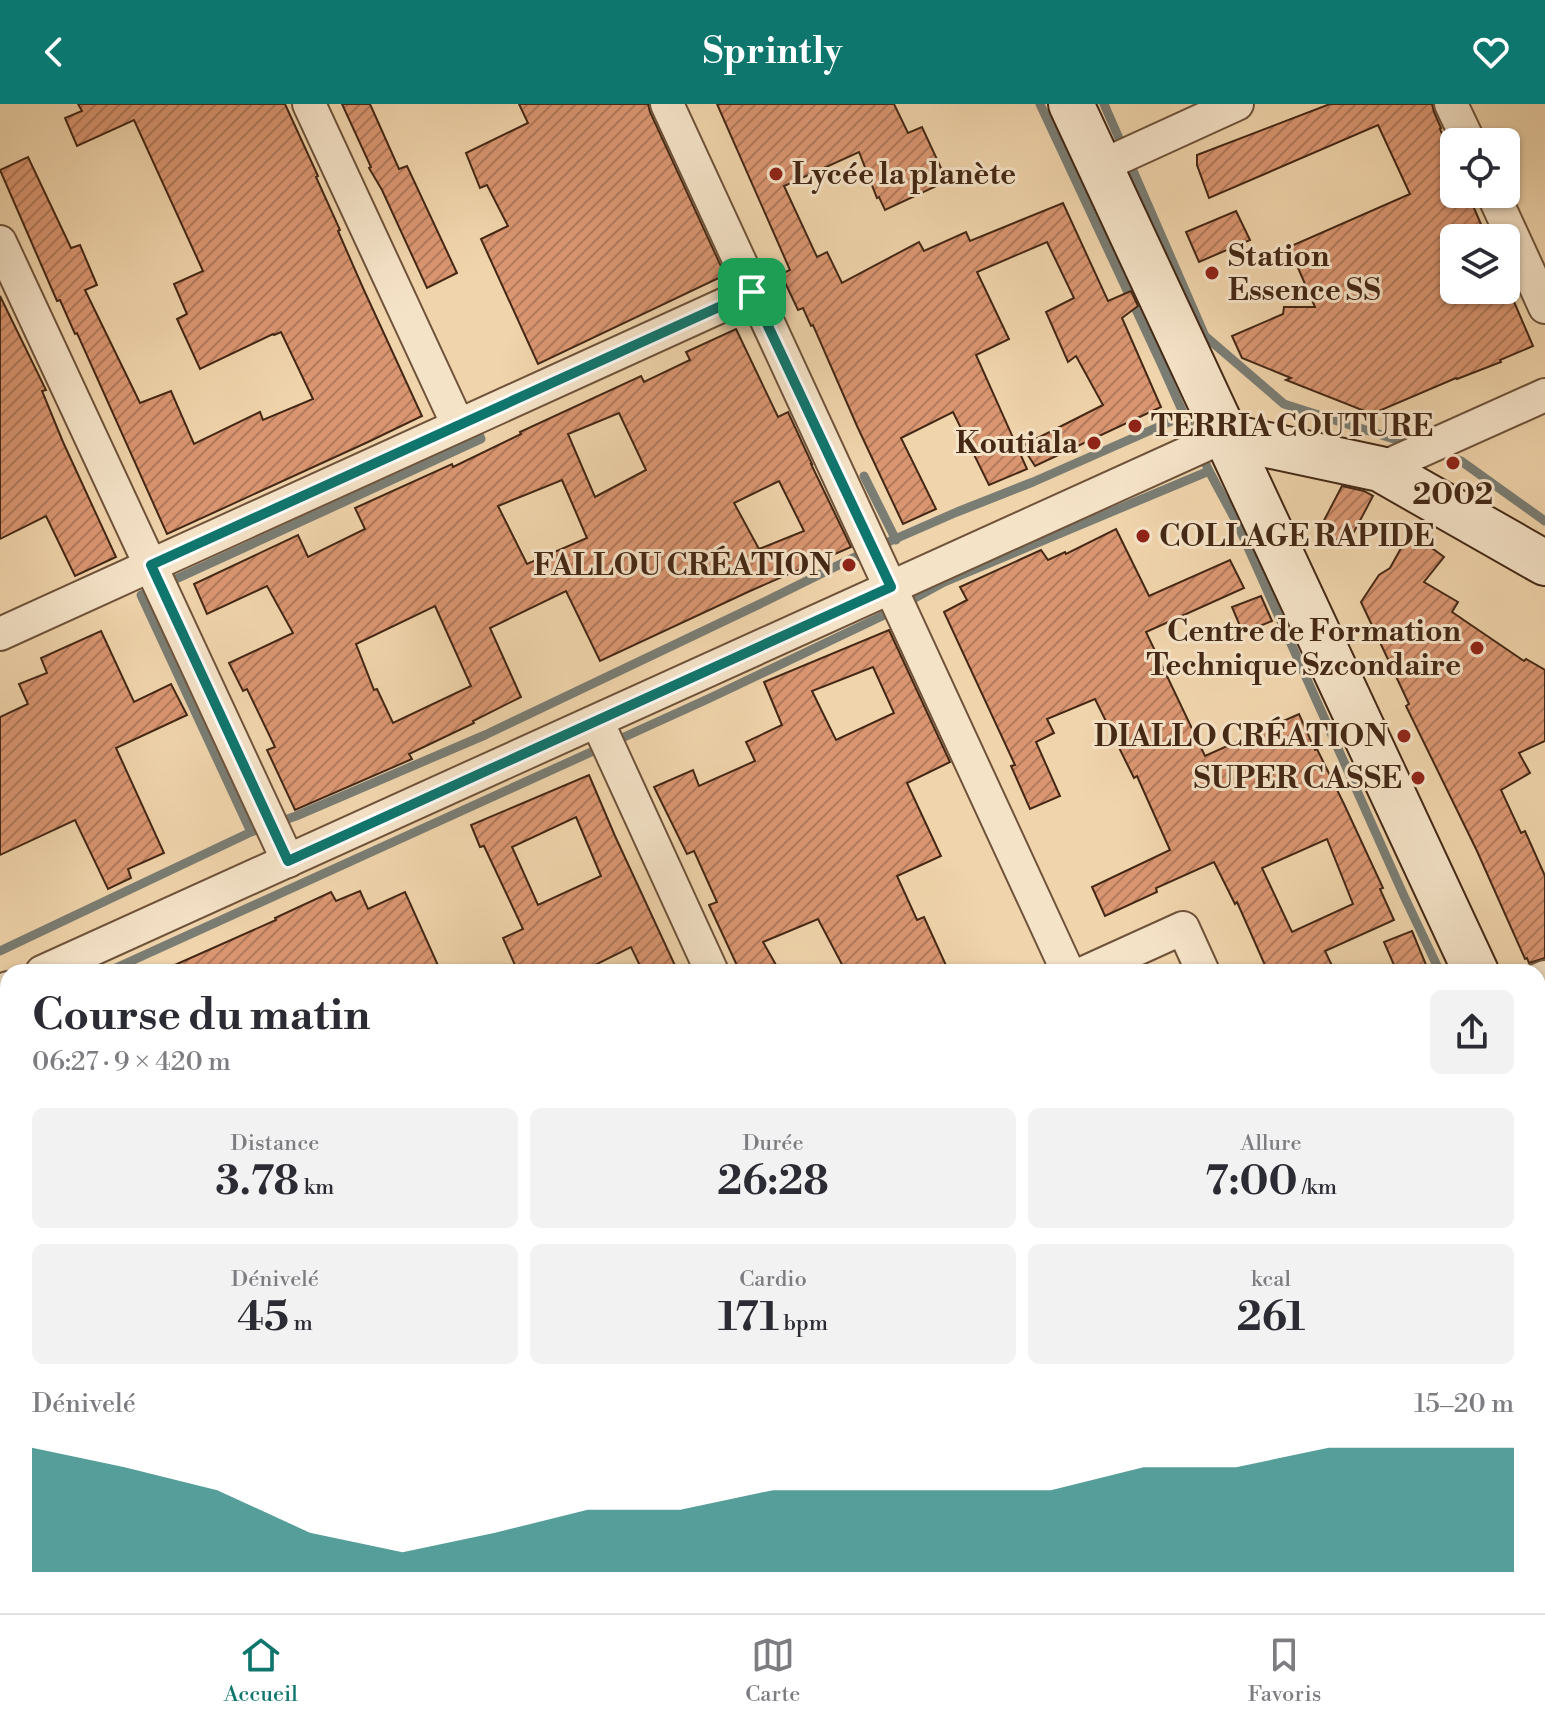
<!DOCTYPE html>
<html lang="fr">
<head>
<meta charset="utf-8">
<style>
	body { margin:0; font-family:"Libre Bodoni",serif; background:#f2f2f3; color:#2b2b33; height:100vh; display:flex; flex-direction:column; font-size:30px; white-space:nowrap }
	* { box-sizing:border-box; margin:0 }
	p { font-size:26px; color:#7c7c81 }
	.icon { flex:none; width:44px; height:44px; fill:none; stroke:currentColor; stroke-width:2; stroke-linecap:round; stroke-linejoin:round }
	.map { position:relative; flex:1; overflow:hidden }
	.details { position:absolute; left:0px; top:860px; width:1546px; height:650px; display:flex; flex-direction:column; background:#fff; border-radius:24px 24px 0 0; box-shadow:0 2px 6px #0004 }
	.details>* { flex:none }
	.buttons { position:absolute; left:1440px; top:24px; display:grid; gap:16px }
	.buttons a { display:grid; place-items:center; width:80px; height:80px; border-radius:12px; background:#fff; box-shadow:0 2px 6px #0004; font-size:40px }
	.pin { position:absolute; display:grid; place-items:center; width:68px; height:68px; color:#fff; margin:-34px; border-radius:16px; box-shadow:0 4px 12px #0006 }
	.round { display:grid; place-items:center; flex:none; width:84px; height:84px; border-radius:12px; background:#f2f2f3 }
	.overview { display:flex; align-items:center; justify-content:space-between; height:136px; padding:0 32px }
	h1 { font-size:44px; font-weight:800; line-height:60px }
	.figures { display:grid; grid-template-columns:repeat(3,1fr); gap:12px; height:136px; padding:8px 32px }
	.figures div { display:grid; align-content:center; border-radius:12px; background:#f2f2f3; text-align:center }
	.figures b { font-size:40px; font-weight:800 }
	.figures small { font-size:22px; font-weight:400 }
	.figures p { font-size:22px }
	.chart { height:224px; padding:16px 32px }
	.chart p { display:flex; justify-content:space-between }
	.chart svg { width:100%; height:144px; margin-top:8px; fill:#0f766e; opacity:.7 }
	header { display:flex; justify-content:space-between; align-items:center; height:104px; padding:0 32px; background:#0f766e; color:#fff; font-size:36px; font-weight:800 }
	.tab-bar { display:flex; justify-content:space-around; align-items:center; height:112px; border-top:2px solid #e1e1e2; background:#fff; font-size:22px; color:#7c7c81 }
	.tab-bar a { display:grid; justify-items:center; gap:4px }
	.tab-bar .active { color:#0f766e }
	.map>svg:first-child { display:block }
</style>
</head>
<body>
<header><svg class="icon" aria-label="back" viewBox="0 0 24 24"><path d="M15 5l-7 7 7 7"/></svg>Sprintly<svg class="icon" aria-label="heart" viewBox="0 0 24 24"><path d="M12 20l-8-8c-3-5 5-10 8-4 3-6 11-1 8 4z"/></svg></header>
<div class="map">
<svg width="1545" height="1509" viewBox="0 0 1545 1509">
	<defs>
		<pattern id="building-hatch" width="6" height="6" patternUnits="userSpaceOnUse" patternTransform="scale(2)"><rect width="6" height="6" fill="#da9671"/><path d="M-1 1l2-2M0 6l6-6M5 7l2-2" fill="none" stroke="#b27a5c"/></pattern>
	</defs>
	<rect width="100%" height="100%" fill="#f0d4ab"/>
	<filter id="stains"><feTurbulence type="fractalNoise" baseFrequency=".0025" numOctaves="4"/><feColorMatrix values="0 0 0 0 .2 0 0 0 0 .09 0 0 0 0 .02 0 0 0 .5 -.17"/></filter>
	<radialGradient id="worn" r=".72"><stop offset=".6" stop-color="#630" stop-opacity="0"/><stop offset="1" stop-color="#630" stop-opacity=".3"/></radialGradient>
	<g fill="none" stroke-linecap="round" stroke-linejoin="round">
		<g stroke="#7a7d74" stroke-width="9">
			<polyline points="1040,0 1161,259 1209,367 1237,419 1404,792 1440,868"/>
			<polyline points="1104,0 1205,232 1284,300 1413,341"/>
			<polyline points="1439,349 1461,357 1545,417"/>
			<polyline points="864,372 896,436"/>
			<polyline points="251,728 141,491 481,335 474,320"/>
			<polyline points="0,847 251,728 296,712 485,631 768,496 863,449 957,408 1033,378 1183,312"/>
			<polyline points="107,868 710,594 880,513 944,478 1209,367"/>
			<polyline points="0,917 8,913"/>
			<polyline points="1538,1075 1545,1090"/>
		</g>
	</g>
	<g fill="url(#building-hatch)" stroke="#442815" stroke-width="2" fill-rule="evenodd">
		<polygon points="78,0 285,0 318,72 316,73 340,126 338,127 363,184 422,312 368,338 167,430 77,229 75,230 60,196 57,197 0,66 28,53 71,144 80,141 97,181 85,186 140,299 171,287 194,340 260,308 263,316 313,295 281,228 274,231 273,230 200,265 177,215 187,210 174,180 203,167 134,16 77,42 65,14 82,7"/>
		<polygon points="342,0 370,0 399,65 407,62 457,169 427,184 382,86 369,64 371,63"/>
		<polygon points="519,0 648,0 650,8 725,171 538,260 481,135 508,122 487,81 480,84 466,49 528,19"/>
		<polygon points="717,0 894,0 908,29 922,23 947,77 885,106 879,93 877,94 859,48 784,82 817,153 827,148 842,179 919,138 924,147 966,128 970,137 1063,99 1108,197 1131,187 1138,202 1122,214 1161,303 1035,362 1022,342 1103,301 1076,252 1068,258 1046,208 1074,194 1047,138 977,168 1009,235 976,251 1027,365 989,381 953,308 901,334 936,405 903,420 857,322 813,221 811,222 803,204 798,206 781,170 790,166"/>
		<polygon points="1330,0 1432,0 1434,8 1441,24 1440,25 1454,58 1454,90 1468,90 1483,125 1461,134 1454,134 1454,186 1509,186 1533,242 1500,256 1501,258 1457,275 1456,274 1372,310 1286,276 1291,274 1242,254 1232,232 1283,210 1284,203 1315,203 1289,143 1410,90 1378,21 1209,94 1197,61 1197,51"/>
		<polygon points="1236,107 1250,136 1199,158 1186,128"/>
		<polygon points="0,192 46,286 42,287 63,338 116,453 75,472 46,412 0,435"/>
		<path d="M736 225 778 313 788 308 812 360H811L851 443 750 487 600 557 566 487 490 524 521 593 473 617 474 619 409 650 412 655 295 706 267 646 275 643 247 585 243 587 229 559 293 529 267 482 207 510 194 480 298 431 308 453 365 425 355 404 452 360 453 363 521 330 520 328 641 272 644 278 690 256 686 248ZM619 309 646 366 595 393 568 330ZM562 376 587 434 527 460 498 402ZM779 377 804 427 759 445 734 399ZM435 502 471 582 393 619 377 585 374 586 356 540Z"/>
		<polygon points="1342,382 1364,387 1373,392 1347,441 1319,426"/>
		<path d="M1116 425 1149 492 1230 456 1244 484 1146 528 1205 652 1299 610 1315 646 1317 645 1344 700 1383 784 1380 785 1394 816 1325 847 1335 868H1268L1237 798 1235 800 1214 758 1156 784 1157 788 1105 812 1092 783 1170 746 1137 672 1134 674 1095 595 1047 615 1054 629 1036 638 1060 692 1030 705 1011 662 1015 661 944 508 967 496 960 483 1041 446 1048 456 1065 448 1066 450ZM1327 735 1353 800 1292 828 1262 764Z"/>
		<polygon points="1410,428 1444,453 1424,478 1458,498 1452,508 1524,557 1526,555 1545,566 1545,637 1519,649 1530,669 1501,686 1521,729 1525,727 1545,772 1545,854 1529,859 1527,854 1525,855 1477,747 1406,602 1409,600 1361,498 1379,471 1390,464"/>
		<polygon points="1261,492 1272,517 1243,529 1232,503"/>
		<path d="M889 526 950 658 907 679 941 752 897 772 917 816 924 813 949 868H846L818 815 763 838 780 868H740L709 801 717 798 694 747 687 750 654 683 693 666 699 682 755 657 746 638 782 621 764 578ZM873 563 894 609 836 636 812 587Z"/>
		<polygon points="101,527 134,598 171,580 187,611 116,644 164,749 128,765 131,774 108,785 75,716 0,751 0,613 28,600 19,580 47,569 41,554"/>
		<path d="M589 671 615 732 678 868H643L631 843 581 868H518L503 834 523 825 484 742 480 743 471 721ZM576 713 601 772 538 801 512 743Z"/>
		<polygon points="360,787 368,805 405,788 441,868 159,868 276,816 275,814 331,788 336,797"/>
		<polygon points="1412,827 1429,868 1397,868 1384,838"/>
	</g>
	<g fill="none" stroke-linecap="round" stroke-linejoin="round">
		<defs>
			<g id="street">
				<polyline points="309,0 458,321"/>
				<polyline points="667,0 1068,868"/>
				<polyline points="1451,0 1469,38"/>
				<polyline points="1099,63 1237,0"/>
				<polyline points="1493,90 1545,203"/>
				<polyline points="0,138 288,757"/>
				<polyline points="1380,365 1545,291"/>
				<polyline points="0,530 752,188"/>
				<polyline points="597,617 712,868"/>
				<polyline points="42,868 1225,332"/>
				<polyline points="1086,868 1183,824 1203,868"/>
				<polyline points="1538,876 1545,873"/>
				<polyline points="0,887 8,884"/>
				<polyline points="0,940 8,958"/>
				<polyline points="0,1275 8,1271"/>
				<polyline points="1538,1392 1545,1389"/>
				<polyline points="255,1502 258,1509"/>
				<polyline points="997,1502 1000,1509"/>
				<polyline points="1376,1502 1379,1509"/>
				<polyline points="492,1509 508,1502"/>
				<polyline points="1288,1509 1302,1502"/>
			</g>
			<g id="secondary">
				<polyline points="1071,0 1476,868"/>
				<polyline points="1225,332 1380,365 1545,459"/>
				<polyline points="1538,1005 1545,1020"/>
			</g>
		</defs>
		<use href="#street" stroke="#6f533a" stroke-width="36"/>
		<use href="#secondary" stroke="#442815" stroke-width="48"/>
		<use href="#street" stroke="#f5e3c8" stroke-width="32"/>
		<use href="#secondary" stroke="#f5e3c8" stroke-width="44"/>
	</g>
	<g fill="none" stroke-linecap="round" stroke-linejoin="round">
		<defs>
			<polygon id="route" points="752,188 891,483 288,757 151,461"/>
		</defs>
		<use href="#route" stroke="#fff" stroke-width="16"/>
		<use href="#route" stroke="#0f766e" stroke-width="10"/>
	</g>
	<g fill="#8f2418" stroke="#f5e3c8" stroke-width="3">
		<circle cx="776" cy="70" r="8"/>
		<circle cx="1212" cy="169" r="8"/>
		<circle cx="1135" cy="322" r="8"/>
		<circle cx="1094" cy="339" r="8"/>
		<circle cx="1453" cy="359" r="8"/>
		<circle cx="1143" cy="432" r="8"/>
		<circle cx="849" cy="461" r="8"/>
		<circle cx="1477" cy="544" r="8"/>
		<circle cx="1404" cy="632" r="8"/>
		<circle cx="1418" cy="674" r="8"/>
	</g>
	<g text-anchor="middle" stroke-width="6" stroke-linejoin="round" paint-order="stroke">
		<g font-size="30" font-weight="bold" fill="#442815" stroke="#f5e3c8" text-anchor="end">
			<text x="792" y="80" text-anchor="start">Lycée la planète</text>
			<text x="1228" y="162" text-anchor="start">Station<tspan x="1228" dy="34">Essence SS</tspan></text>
			<text x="1151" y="332" text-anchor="start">TERRIA COUTURE</text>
			<text x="1078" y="349">Koutiala</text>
			<text x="1453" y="400" text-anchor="middle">2002</text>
			<text x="1159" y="442" text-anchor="start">COLLAGE RAPIDE</text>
			<text x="833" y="471">FALLOU CRÉATION</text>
			<text x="1461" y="537">Centre de Formation<tspan x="1461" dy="34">Technique Szcondaire</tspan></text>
			<text x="1388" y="642">DIALLO CRÉATION</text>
			<text x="1402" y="684">SUPER CASSE</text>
		</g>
	</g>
	<rect width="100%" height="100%" filter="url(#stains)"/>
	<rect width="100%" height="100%" fill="url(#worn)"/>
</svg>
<div class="buttons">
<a><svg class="icon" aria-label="locate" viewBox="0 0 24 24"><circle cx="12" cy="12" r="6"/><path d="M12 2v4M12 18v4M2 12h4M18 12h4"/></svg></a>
<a><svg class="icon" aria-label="layers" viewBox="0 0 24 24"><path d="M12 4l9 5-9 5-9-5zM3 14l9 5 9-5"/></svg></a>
</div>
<div class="pin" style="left:752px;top:188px;background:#1e9e55"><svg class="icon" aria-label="arrive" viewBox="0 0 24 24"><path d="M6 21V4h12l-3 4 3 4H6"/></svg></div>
<section class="details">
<div class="overview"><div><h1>Course du matin</h1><p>06:27 · 9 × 420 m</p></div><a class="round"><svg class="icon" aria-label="share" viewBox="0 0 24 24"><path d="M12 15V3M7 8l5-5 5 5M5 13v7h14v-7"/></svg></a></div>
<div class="figures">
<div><p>Distance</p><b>3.78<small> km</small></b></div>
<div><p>Durée</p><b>26:28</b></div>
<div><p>Allure</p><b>7:00<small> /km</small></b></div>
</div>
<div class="figures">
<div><p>Dénivelé</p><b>45<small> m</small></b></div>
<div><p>Cardio</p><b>171<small> bpm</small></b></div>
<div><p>kcal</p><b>261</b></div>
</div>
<div class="chart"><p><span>Dénivelé</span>15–20 m</p>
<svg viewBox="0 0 160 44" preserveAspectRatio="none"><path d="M0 44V6L10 12L20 19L30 32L40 38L50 32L60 25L70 25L80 19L90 19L100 19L110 19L120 12L130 12L140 6L150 6L160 6V44z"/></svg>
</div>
</section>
</div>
<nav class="tab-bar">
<a class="active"><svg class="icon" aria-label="home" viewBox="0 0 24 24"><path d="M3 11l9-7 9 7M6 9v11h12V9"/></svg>Accueil</a>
<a><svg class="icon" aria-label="map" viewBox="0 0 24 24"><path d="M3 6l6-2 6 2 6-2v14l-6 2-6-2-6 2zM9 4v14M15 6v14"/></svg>Carte</a>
<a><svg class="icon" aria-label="saved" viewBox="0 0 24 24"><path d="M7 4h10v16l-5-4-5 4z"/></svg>Favoris</a>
</nav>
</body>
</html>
